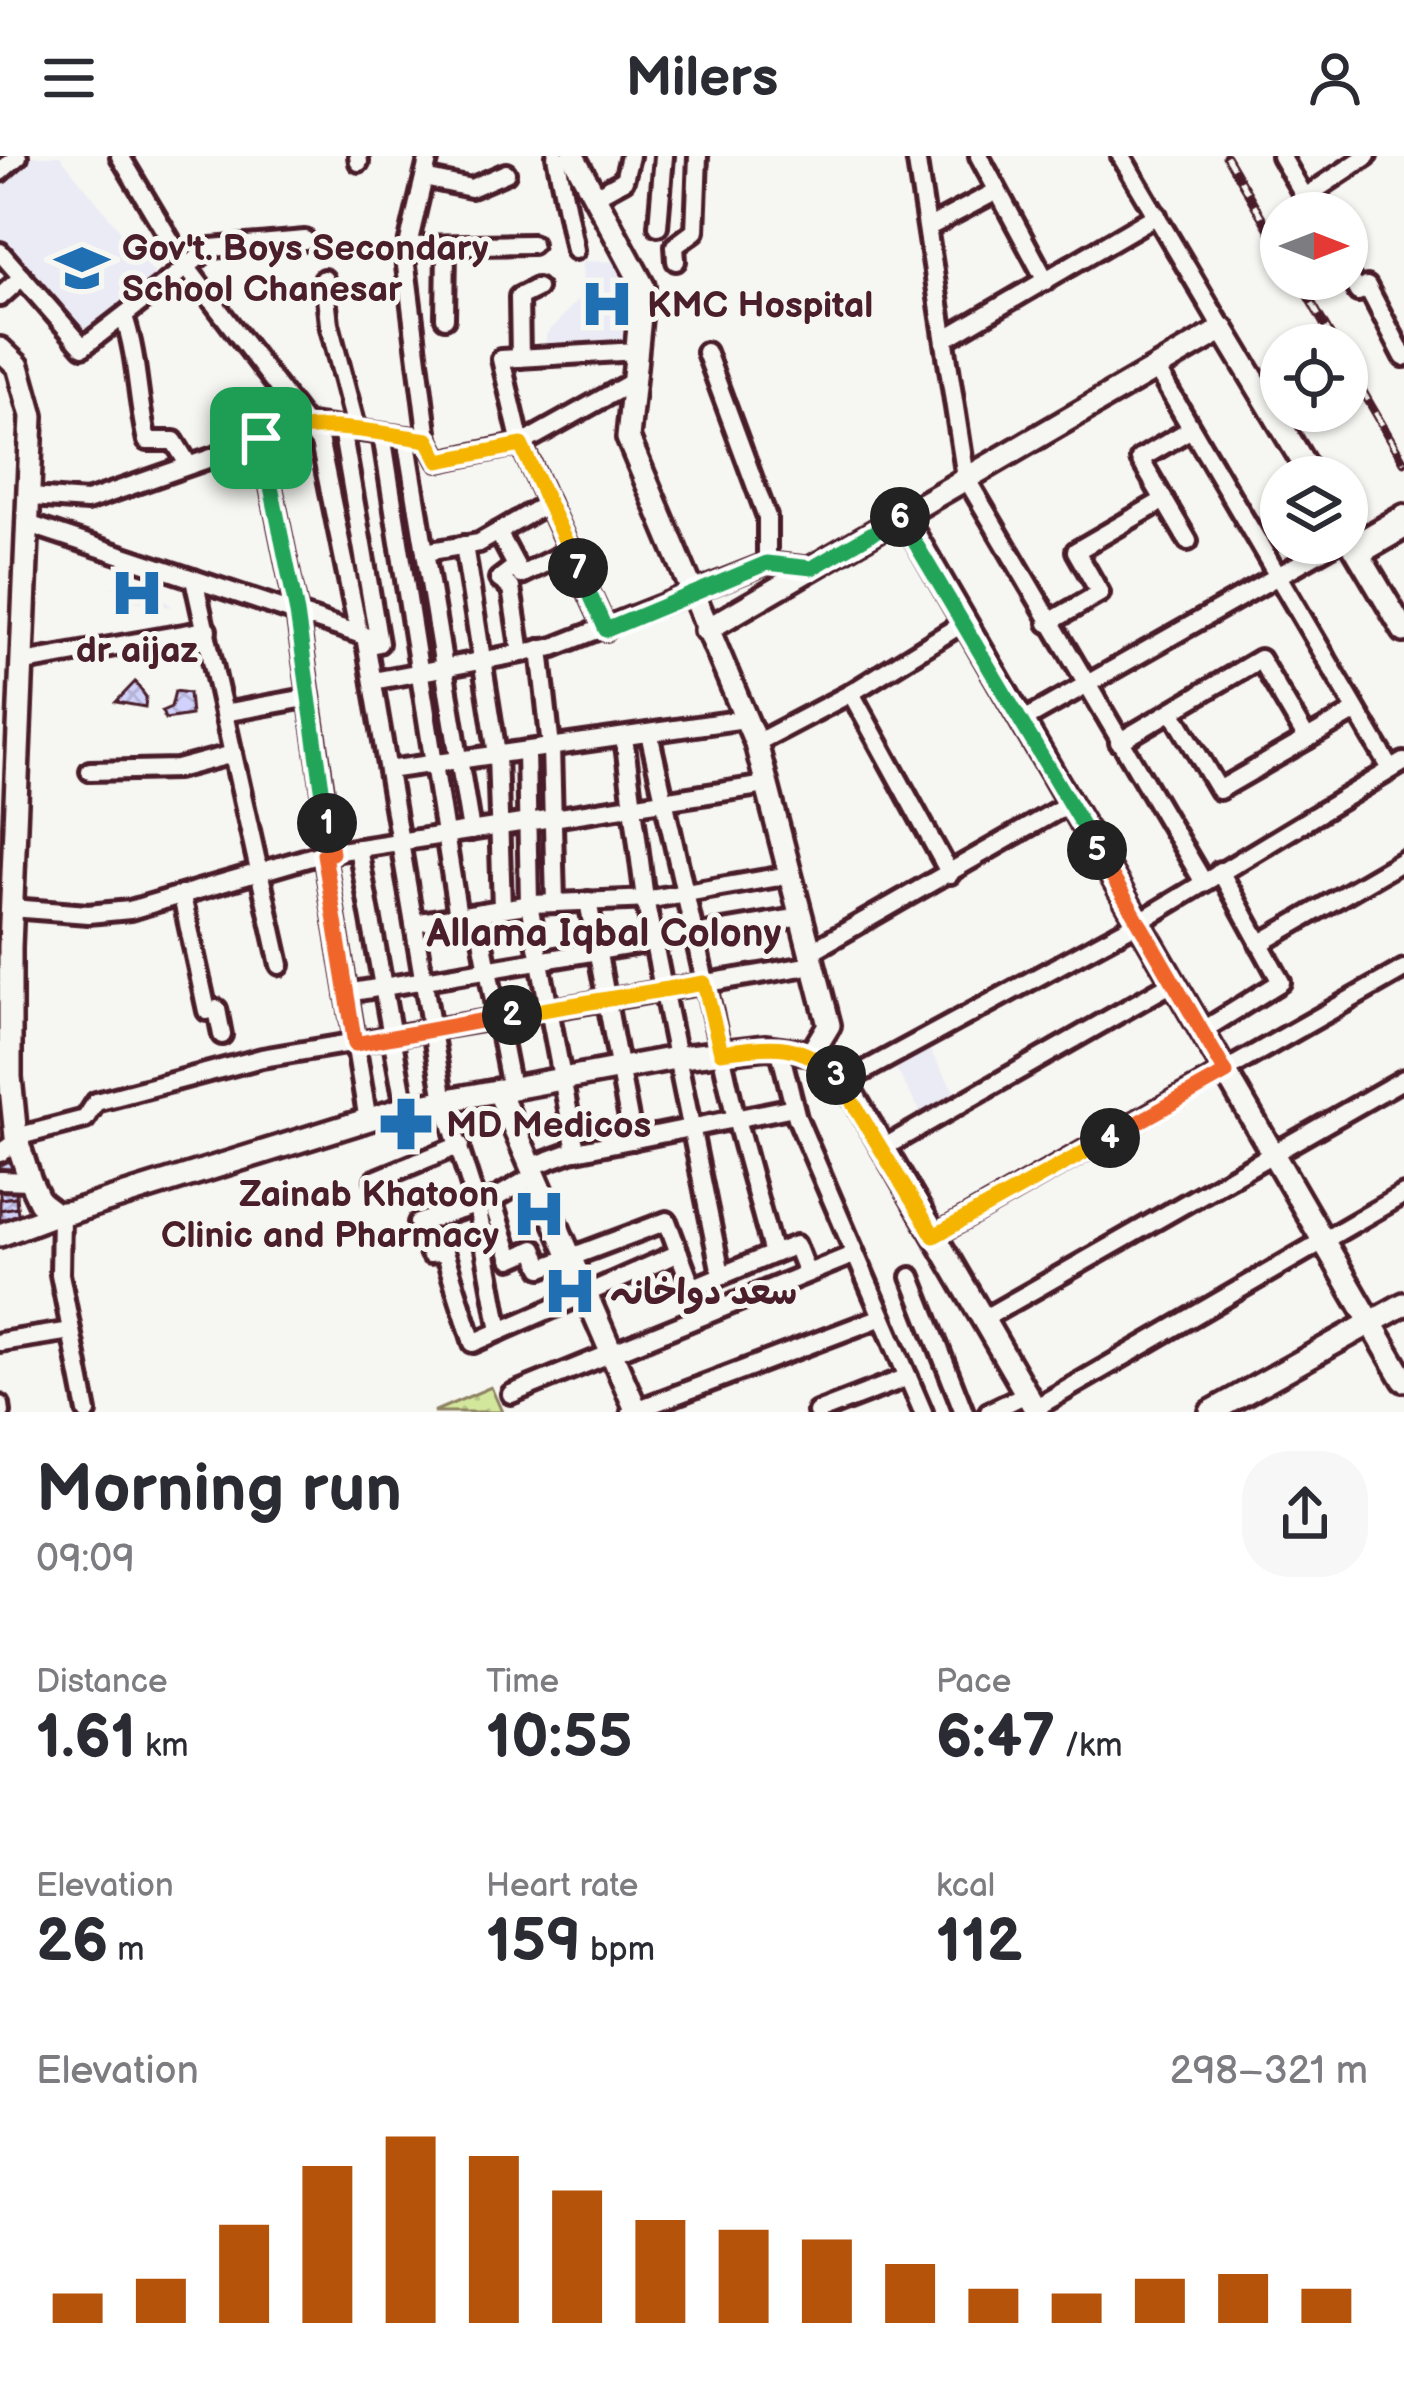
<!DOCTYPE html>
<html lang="en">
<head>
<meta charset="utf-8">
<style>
	body { margin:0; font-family:"Balsamiq Sans","Playpen Sans Arabic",sans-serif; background:#f7f7f7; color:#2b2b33; height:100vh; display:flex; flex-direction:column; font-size:45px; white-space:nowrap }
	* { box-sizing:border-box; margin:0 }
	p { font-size:39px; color:#7c7c81 }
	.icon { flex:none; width:66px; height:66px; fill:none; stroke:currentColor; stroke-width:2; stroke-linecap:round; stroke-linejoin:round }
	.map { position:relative; height:1256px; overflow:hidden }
	.sheet { display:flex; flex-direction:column; background:#fff; flex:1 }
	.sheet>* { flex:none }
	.needle { width:78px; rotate:90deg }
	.tools { position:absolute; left:1260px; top:36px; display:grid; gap:24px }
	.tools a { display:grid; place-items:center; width:108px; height:108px; border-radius:50%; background:#fff; box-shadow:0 3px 9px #0004; font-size:60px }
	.pin { position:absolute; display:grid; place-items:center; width:102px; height:102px; color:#fff; margin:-51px; border-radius:24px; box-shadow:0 6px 18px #0006 }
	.km { position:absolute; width:60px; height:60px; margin:-30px; border-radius:50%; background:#222; color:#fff; font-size:33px; line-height:60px; text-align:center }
	.round { display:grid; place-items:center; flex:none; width:126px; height:126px; border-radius:48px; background:#f7f7f7 }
	.head { display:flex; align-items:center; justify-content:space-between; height:204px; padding:0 36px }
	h1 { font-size:66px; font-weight:800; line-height:90px }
	.metrics { display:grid; grid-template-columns:repeat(3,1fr); gap:18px; height:204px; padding:12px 36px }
	.metrics div { display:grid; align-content:center }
	.metrics b { font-size:60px; font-weight:800 }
	.metrics small { font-size:33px; font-weight:400 }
	.metrics p { font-size:33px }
	.chart { height:336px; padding:24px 36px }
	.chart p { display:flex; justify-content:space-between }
	.chart svg { width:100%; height:216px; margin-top:12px; stroke:#b45309; stroke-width:6 }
	header { display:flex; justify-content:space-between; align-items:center; height:156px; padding:0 36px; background:#fff; font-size:54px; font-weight:800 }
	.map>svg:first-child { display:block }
</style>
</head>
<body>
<header><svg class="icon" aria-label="menu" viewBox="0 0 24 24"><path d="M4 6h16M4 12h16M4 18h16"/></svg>Milers<svg class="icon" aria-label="person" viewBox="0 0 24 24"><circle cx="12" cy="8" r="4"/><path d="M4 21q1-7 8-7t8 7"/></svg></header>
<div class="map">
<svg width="1404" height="1256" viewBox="0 0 1404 1256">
	<defs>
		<pattern id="grass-dots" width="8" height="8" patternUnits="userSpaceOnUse" patternTransform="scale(3)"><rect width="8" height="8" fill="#d3e79c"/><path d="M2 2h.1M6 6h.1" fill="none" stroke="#b7c687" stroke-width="1.8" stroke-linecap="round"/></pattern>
		<pattern id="building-cross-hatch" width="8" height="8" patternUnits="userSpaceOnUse" patternTransform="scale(3)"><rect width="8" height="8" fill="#d1d2fb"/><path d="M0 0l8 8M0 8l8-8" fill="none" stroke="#b5b4d7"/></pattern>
	</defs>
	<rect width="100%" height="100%" fill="#f6f6f2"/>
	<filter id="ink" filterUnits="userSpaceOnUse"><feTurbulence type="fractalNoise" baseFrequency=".00833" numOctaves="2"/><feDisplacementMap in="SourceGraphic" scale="24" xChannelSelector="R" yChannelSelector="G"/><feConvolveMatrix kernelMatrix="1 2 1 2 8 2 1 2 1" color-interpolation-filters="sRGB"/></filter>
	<g filter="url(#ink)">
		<g fill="#ebebf5">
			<polygon points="18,0 60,0 163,128 83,191 0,96 0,16"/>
			<polygon points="582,105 630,106 643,130 637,195 545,200 546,179 583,138"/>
			<polygon points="146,427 146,428 172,451 122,443 112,431"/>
			<polygon points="929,893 957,940 923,960 896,913"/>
		</g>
		<polygon fill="url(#grass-dots)" stroke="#8e8364" stroke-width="3" points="491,1231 502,1256 433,1256"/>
		<g fill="url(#building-cross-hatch)" stroke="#4a1f2b" stroke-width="3">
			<polygon points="135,526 146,541 145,551 116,546"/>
			<polygon points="175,535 189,537 191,559 165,563 162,555 171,551"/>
			<polygon points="13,1004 15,1019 0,1021 0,1006"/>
			<polygon points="17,1031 16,1041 0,1043 0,1033"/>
			<polygon points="16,1041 17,1051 0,1054 0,1043"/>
			<polygon points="17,1051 19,1062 0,1066 0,1054"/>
		</g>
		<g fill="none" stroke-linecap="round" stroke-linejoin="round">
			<defs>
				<g id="street">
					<polyline points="120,0 185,109 320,287 359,478"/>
					<polyline points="358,0 359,6"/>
					<polyline points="556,0 575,94"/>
					<polyline points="916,0 966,322 1203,725"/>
					<polyline points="979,0 1046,125"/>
					<polyline points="1121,0 1223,173"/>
					<polyline points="1281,0 1314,57"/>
					<polyline points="0,16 18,0"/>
					<polyline points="424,22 471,32 506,17"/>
					<polyline points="595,40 624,24 630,0"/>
					<polyline points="1305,41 1367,0"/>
					<polyline points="658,70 664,0"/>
					<polyline points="931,70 997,35"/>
					<polyline points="408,90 532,88"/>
					<polyline points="0,96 83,191 211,92 305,84"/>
					<polyline points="676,105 675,90 695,75 698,0"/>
					<polyline points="1347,116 1358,136 1367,130 1404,201"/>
					<polyline points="324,123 329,168 357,275"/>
					<polyline points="0,141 22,121"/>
					<path d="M124 161C138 201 137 243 147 285H174L188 308"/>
					<polyline points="445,162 446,91"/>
					<polyline points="948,181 1157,59"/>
					<polyline points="706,196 767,361 767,407"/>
					<polyline points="520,202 519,141 537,132"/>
					<polyline points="1156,212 1391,613"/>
					<polyline points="342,273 379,487 367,489"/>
					<polyline points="382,278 458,760"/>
					<polyline points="406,281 471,675"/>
					<polyline points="261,282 297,457 332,697"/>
					<polyline points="428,284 405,102 429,0"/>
					<polyline points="32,341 87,345 309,268 428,284 439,305 521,288 634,225"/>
					<polyline points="31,369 365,480 444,945 477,1049 500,1175"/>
					<polyline points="498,376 521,419 570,395"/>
					<polyline points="1188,385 1140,303 1191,273"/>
					<polyline points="1352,388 1404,358"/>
					<polyline points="464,389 497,598 502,752"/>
					<polyline points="425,396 479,387 548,347"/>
					<polyline points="1359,400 1404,374"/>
					<polyline points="516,410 499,423 511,432 521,497"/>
					<polyline points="194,423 280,809"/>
					<polyline points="1048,467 1100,437 1076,395 1164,344"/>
					<polyline points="606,474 521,288 501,203 637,195"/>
					<polyline points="540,493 551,591 555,747"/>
					<polyline points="24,506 207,474"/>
					<polyline points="373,525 554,491 767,407 811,412"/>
					<polyline points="851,537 950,718"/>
					<polyline points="1172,555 1219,634 1356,555"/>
					<polyline points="224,557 306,542"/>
					<polyline points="1022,565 1336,387"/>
					<polyline points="649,577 736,963 773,1098 796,1089 807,1117"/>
					<polyline points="624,581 645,743 721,1118"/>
					<polyline points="1119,586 1260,503 1307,583"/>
					<polyline points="756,587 851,537 965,466"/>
					<polyline points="526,595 529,748 576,995"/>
					<polyline points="388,614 745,563"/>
					<polyline points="90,615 177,613 233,598"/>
					<polyline points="358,692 405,952"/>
					<polyline points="324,698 368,965"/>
					<polyline points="182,740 207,855 217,853 222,879"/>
					<polyline points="588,745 633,984"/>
					<polyline points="11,752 88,758 130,754 321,698 766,629"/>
					<polyline points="477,757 511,932"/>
					<polyline points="414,767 532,748 651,743 790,719"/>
					<polyline points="1259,788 1404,704"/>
					<polyline points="810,796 1070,647"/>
					<polyline points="347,837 801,761"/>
					<polyline points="1202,875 1281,826 1220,715"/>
					<polyline points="779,891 797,962 923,1256"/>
					<polyline points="844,926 1139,766 1404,606"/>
					<polyline points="16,981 85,963 96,946 262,902 813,809"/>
					<polyline points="883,992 1174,826"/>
					<polyline points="0,997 17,985"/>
					<polyline points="530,1011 571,996 794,951"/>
					<polyline points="534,1020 492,1044 418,1067 430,1098 444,1096 473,1187 679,1097"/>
					<polyline points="0,1024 30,1025"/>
					<polyline points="375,1024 460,989"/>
					<polyline points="492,1044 511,1103 534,1093 542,1112 667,1065 692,1132 773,1098"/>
					<polyline points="61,1059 60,1118 87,1256"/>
					<polyline points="934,1080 1404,813"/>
					<polyline points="911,1121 964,1256"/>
					<polyline points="983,1163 1404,923"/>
					<polyline points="0,1186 71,1175"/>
					<polyline points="511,1238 855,1098"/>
					<polyline points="0,1249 1,1256"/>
					<polyline points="1035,1252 1404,1038"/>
					<polyline points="631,1256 882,1161"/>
					<polyline points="817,1256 908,1221"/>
					<polyline points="989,1256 1026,1238"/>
				</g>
				<g id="secondary">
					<polyline points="573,0 643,130 628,282 756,587 829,869 812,897"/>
					<polyline points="0,193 18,210 32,260 10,791 10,921 16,981 30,1025 40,1046 56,1058 71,1056 405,952 681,901 766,891 812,897 850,934 1037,1256"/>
					<polyline points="903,359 1404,1224"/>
					<polyline points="1347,379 1404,475"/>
					<polyline points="706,474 1223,173 1312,321"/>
					<polyline points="498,934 637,1256"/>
					<polyline points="0,1079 56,1058"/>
					<polyline points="1211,1256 1404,1148"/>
				</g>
			</defs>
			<use href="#street" stroke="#4a1f2b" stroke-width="26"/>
			<use href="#secondary" stroke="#4a1f2b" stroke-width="30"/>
			<use href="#street" stroke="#f6f6f2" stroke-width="16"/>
			<use href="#secondary" stroke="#f6f6f2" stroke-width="21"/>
			<defs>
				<g id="rail">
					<polyline points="1226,0 1281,94"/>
					<polyline points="1298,123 1336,189"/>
					<polyline points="1347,208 1404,306"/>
				</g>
			</defs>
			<use href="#rail" stroke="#4a1f2b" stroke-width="9"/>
			<use href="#rail" stroke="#f6f6f2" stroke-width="4.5" stroke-dasharray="14" stroke-linecap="butt"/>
		</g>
	</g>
	<g fill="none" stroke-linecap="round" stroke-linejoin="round" filter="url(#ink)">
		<defs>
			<polyline id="split-1" points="261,282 297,457 327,667"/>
			<polyline id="split-2" points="327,667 332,697 324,698 355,888 512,859"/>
			<path id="split-3" d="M512 859 704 827 721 896C770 890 798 883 836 919"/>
			<polyline id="split-4" points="836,919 934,1080 1110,982"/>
			<polyline id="split-5" points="1097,694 1226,917 1110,982"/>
			<polyline id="split-6" points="900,361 1097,694"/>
			<polyline id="split-7" points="578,412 606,474 767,407 812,412 900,361"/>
			<path id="split-8" d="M261 282C317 262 371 276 428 284L439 305 521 289 578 412"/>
		</defs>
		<use href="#split-1" stroke="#fff" stroke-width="24"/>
		<use href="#split-2" stroke="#fff" stroke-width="24"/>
		<use href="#split-3" stroke="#fff" stroke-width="24"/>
		<use href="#split-4" stroke="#fff" stroke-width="24"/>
		<use href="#split-5" stroke="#fff" stroke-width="24"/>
		<use href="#split-6" stroke="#fff" stroke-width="24"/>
		<use href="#split-7" stroke="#fff" stroke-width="24"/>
		<use href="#split-8" stroke="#fff" stroke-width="24"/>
		<use href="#split-1" stroke="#22a559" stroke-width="15"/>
		<use href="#split-2" stroke="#f0652b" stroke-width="15"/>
		<use href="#split-3" stroke="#f5b400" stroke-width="15"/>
		<use href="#split-4" stroke="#f5b400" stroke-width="15"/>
		<use href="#split-5" stroke="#f0652b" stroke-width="15"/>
		<use href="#split-6" stroke="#22a559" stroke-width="15"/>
		<use href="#split-7" stroke="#22a559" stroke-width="15"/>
		<use href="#split-8" stroke="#f5b400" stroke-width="15"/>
	</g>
	<defs>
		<symbol id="school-bare" viewBox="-9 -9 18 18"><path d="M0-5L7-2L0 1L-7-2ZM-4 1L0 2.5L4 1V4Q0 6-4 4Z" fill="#1f6fb2" stroke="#f6f6f2" stroke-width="2.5" paint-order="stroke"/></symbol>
		<symbol id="hospital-bare" viewBox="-9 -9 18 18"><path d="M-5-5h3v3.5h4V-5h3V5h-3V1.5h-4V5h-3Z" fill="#1f6fb2" stroke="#f6f6f2" stroke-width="2.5" paint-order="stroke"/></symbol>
		<symbol id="pharmacy-bare" viewBox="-9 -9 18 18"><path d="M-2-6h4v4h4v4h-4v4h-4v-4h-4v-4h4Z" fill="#1f6fb2" stroke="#f6f6f2" stroke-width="2.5" paint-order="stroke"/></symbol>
	</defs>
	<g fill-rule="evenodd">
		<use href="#school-bare" x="44" y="74" width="76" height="76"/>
		<use href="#hospital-bare" x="569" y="110" width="76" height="76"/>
		<use href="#hospital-bare" x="99" y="399" width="76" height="76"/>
		<use href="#pharmacy-bare" x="368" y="930" width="76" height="76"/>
		<use href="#hospital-bare" x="501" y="1020" width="76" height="76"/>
		<use href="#hospital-bare" x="532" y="1097" width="76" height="76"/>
	</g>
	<g text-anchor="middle" stroke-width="10" stroke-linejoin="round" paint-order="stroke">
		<g font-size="36" font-weight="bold" fill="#4a1f2b" stroke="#f6f6f2" text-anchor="start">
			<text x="122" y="104">Gov't. Boys Secondary<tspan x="122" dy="41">School Chanesar</tspan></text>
			<text x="647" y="161">KMC Hospital</text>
			<text x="137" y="506" text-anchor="middle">dr aijaz</text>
			<text x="446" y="981">MD Medicos</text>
			<text x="499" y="1050" text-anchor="end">Zainab Khatoon<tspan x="499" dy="41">Clinic and Pharmacy</tspan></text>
			<text x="610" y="1148">سعد دواخانہ</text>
		</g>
		<g font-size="39" font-weight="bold" fill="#4a1f2b" stroke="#f6f6f2">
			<text x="604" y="790">Allama Iqbal Colony</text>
		</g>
	</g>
</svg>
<div class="tools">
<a><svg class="needle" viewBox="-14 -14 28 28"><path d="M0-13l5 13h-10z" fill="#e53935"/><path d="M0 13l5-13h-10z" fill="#7c7c81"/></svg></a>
<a><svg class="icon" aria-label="locate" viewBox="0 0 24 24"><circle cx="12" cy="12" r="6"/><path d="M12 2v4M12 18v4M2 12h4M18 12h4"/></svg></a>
<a><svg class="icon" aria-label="layers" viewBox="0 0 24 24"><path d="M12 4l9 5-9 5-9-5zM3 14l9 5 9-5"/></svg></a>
</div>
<div class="pin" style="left:261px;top:282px;background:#1e9e55"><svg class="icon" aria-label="arrive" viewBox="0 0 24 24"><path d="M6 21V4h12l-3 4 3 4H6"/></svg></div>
<b class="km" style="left:327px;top:667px">1</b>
<b class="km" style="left:512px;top:859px">2</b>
<b class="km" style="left:836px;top:919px">3</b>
<b class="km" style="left:1110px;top:982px">4</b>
<b class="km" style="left:1097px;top:694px">5</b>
<b class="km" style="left:900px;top:361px">6</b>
<b class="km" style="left:578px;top:412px">7</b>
</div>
<section class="sheet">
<div class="head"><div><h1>Morning run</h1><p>09:09</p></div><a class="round"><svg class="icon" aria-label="share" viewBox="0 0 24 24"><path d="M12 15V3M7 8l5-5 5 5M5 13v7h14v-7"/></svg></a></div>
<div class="metrics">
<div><p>Distance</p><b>1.61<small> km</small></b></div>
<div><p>Time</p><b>10:55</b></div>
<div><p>Pace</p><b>6:47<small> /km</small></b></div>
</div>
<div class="metrics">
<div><p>Elevation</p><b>26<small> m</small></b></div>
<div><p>Heart rate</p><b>159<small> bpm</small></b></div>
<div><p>kcal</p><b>112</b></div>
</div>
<div class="chart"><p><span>Elevation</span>298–321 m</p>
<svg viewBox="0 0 160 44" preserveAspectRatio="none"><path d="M5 44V38M15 44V35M25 44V24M35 44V12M45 44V6M55 44V10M65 44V17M75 44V23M85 44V25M95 44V27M105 44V32M115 44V37M125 44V38M135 44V35M145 44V34M155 44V37"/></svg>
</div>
</section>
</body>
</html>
